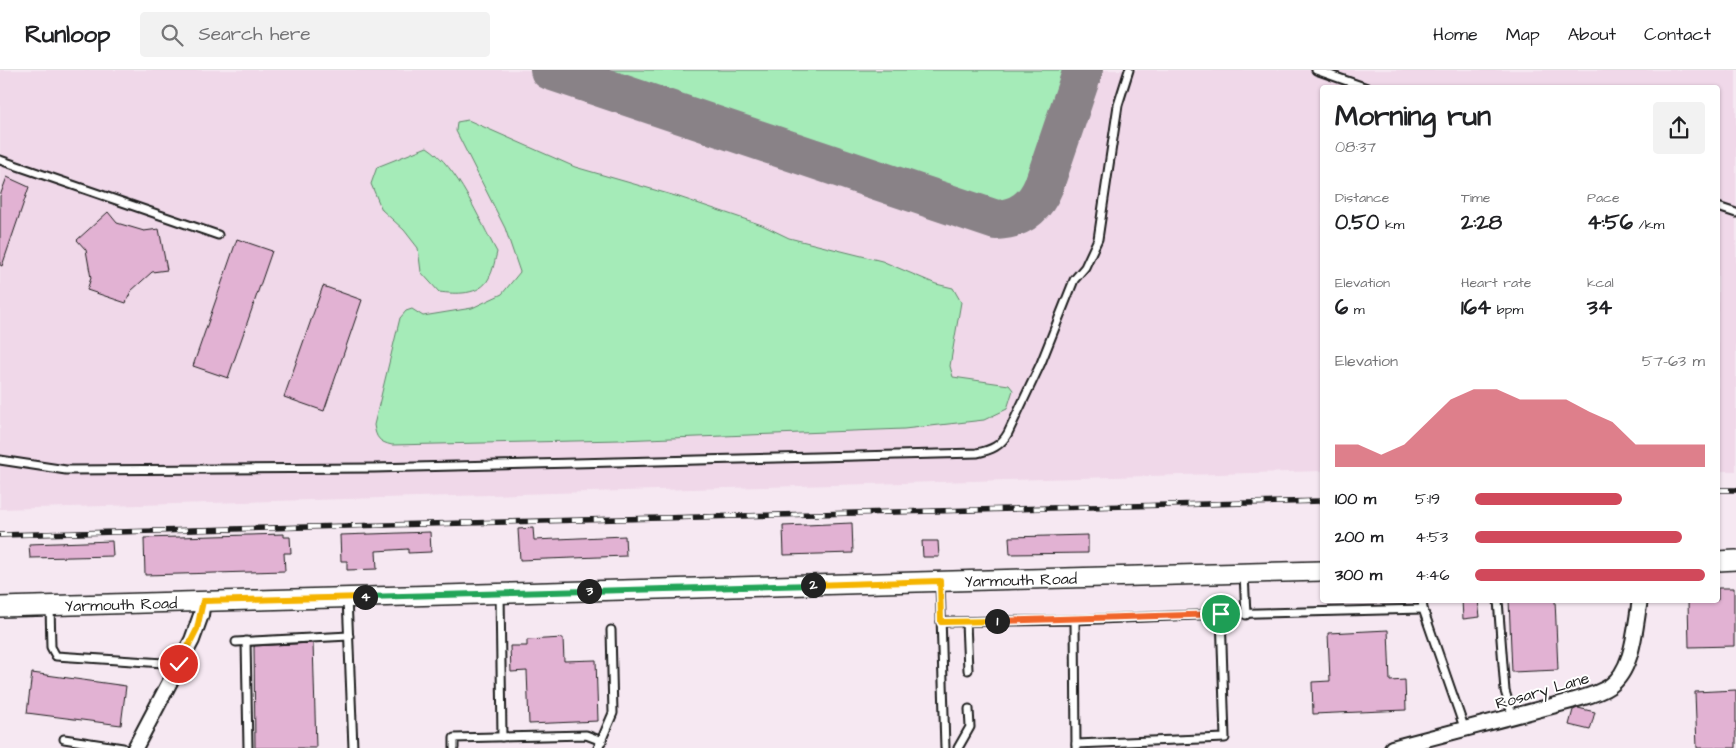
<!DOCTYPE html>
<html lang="en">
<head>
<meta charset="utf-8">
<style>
	body { margin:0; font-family:"Architects Daughter",sans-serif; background:#f2f2f2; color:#202124; height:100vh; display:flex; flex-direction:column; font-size:19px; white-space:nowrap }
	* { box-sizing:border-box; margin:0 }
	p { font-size:16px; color:#757577 }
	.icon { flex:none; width:28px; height:28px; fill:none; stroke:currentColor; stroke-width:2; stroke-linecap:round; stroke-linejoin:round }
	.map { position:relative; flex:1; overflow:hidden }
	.panel { position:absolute; left:1320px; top:15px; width:400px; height:518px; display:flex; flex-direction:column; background:#fff; border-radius:5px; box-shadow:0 1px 4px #0004 }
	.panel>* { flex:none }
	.pin { position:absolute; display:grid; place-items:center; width:42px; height:42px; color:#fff; margin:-21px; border:2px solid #fff; border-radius:50%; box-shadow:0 1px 5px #0007 }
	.km { position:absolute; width:25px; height:25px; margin:-12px; border-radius:50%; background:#222; color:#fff; font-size:14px; line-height:25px; text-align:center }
	.round { display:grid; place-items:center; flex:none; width:52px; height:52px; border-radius:5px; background:#f2f2f2 }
	.overview { display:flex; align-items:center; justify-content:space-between; height:85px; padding:0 15px }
	h1 { font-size:28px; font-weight:800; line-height:38px }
	.figures { display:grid; grid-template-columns:repeat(3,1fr); gap:8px; height:85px; padding:5px 15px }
	.figures div { display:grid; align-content:center }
	.figures b { font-size:21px; font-weight:800 }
	.figures small { font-size:14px; font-weight:400 }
	.figures p { font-size:14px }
	.chart { height:140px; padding:10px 15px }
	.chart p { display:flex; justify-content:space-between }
	.chart svg { width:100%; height:90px; margin-top:5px; fill:#d1495b; opacity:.7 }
	ul { padding:0 15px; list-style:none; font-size:16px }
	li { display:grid; grid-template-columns:80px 60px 1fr; align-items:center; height:38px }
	li i { height:12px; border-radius:6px; background:#d1495b }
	header { display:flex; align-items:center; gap:30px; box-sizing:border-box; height:70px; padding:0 25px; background:#fff; border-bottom:1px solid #e0e0e0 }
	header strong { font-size:24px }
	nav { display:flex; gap:28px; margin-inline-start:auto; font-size:18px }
	.search { width:350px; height:45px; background:#f2f2f2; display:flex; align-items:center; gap:12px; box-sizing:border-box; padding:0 18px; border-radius:5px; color:#757577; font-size:19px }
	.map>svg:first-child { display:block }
</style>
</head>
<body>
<header>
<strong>Runloop</strong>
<div class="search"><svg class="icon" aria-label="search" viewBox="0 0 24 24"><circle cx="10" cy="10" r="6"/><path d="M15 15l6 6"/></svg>Search here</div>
<nav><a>Home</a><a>Map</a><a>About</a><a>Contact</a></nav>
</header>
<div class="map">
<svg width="1736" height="678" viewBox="0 0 1736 678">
	<rect width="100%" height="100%" fill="#f6e8f2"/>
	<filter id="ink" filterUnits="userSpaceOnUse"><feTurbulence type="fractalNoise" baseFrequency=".02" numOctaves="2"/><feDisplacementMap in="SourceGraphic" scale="10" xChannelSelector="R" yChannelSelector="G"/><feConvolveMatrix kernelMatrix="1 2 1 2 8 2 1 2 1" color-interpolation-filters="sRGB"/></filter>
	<g filter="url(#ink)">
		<polygon fill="#f0d8e9" points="0,0 1736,0 1736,401 1718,401 1718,18 1322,18 1322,401 0,439"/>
		<g fill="#a5ebb8" stroke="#60846a">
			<path d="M591 0H1068L1030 116C1013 141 1000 136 974 131Z"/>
			<path d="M468 50 575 97 679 127 762 155 789 168 882 191 936 214 953 218 961 232 950 296 953 307 1009 315 1013 320 1007 339 984 350 904 359 620 370 392 375C379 372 376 368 374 355L400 248 406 241 412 239 423 246 472 238 502 224 520 202 505 158 456 61 457 52Z"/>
			<path d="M427 77C459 98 478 148 497 182 495 190 493 201 489 208 480 226 455 224 439 222L421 202 418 178 404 160 382 140 371 114 377 97Z"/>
		</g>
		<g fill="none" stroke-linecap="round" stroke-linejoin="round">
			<path stroke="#898287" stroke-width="40" d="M550 0 996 150C1020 149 1035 137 1044 115L1083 0"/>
		</g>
		<g fill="#e2b2d3" stroke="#1c1c1c">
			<polygon points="7,107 29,117 2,196 0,195 0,126"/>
			<polygon points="108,142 117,153 144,161 159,159 167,200 152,202 131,221 126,233 87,220 91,208 86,180 77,170"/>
			<polygon points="237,169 272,181 228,308 193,296"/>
			<polygon points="323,216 362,230 324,341 284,327"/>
			<polygon points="852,453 853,483 784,485 783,456"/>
			<polygon points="533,458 534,470 625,466 626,486 520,490 518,459"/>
			<polygon points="430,462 431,482 408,483 408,479 376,481 377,499 347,500 347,491 341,491 340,465"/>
			<polygon points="284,464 284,467 290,467 291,483 284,483 285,501 145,505 144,468"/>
			<polygon points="1088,465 1088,483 1010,484 1009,467"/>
			<polygon points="112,471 113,486 30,488 29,474"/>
			<polygon points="922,471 938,471 939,487 923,487"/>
			<polygon points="1718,518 1734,518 1734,576 1689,577 1688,530 1718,530"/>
			<polygon points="1462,530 1478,530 1480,547 1463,549"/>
			<polygon points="1509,530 1555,530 1558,600 1512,602"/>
			<polygon points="1388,560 1390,611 1405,610 1406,640 1313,644 1312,612 1330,611 1328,563"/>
			<polygon points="563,568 564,591 596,590 598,651 529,654 527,601 511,602 510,576 527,576 527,570"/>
			<polygon points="313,573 316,678 255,678 254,576"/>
			<polygon points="32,603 126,616 121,655 27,643"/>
			<polygon points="1736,620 1736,678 1697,678 1695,622"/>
			<polygon points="1578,638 1595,642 1590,660 1569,655 1573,640"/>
		</g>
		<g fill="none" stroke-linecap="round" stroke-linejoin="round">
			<defs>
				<g id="lane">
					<polyline points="1316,0 1367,18"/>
					<polyline points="0,90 218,165"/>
					<polyline points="1718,137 1736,143"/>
					<path d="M0 390 66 400 374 398 977 383C991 380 1001 376 1008 363L1041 293 1074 210 1085 197 1098 169 1118 35 1129 0"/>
					<polyline points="1244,504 1246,545"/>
					<polyline points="940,512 945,678"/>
					<polyline points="500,524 502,667"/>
					<polyline points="347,527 353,678"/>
					<polyline points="1422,530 1423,539 1465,660"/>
					<polyline points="1498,530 1505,621 1513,647"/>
					<polyline points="50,536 51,577 56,586 179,594"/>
					<polyline points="1221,544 1423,539"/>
					<polyline points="1075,550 1221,544 1225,668 1076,674"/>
					<polyline points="941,552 1075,550 1076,678"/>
					<polyline points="966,552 968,600"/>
					<polyline points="246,571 248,678"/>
					<polyline points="236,572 349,566"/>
					<polyline points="64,669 123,678"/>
					<polyline points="454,678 454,668 586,665 602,671"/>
					<polyline points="598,678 613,643 611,560"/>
					<polyline points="958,678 970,657 969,639"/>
				</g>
				<g id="street">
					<polyline points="135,678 192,570 201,545 203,531"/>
					<path d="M1392 678 1571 631C1584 627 1599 624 1610 616 1634 599 1635 556 1640 530"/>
				</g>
				<g id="secondary">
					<polyline points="1718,491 1736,490"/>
					<path id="s1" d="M0 537 1322 501"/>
				</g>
			</defs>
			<use href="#lane" stroke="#1c1c1c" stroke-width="11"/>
			<use href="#street" stroke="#1c1c1c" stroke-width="18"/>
			<use href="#secondary" stroke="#1c1c1c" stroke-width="22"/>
			<use href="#lane" stroke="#fff" stroke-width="7"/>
			<use href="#street" stroke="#fff" stroke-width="14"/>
			<use href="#secondary" stroke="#fff" stroke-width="19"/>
			<defs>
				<g id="rail">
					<polyline points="1718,420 1736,420"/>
					<polyline points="0,465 1322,431"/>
				</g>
			</defs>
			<use href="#rail" stroke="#1c1c1c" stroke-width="5.5"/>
			<use href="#rail" stroke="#fff" stroke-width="4" stroke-dasharray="11" stroke-linecap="butt"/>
		</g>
	</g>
	<g fill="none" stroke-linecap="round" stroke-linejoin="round" filter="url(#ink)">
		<defs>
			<polyline id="split-1" points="997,551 1221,544"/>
			<polyline id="split-2" points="813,515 940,511 941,552 997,551"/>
			<polyline id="split-3" points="589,521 813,515"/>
			<polyline id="split-4" points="365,527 589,521"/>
			<polyline id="split-5" points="179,594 197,559 203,531 365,527"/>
		</defs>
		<use href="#split-1" stroke="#fff" stroke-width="10"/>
		<use href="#split-2" stroke="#fff" stroke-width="10"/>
		<use href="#split-3" stroke="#fff" stroke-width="10"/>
		<use href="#split-4" stroke="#fff" stroke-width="10"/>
		<use href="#split-5" stroke="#fff" stroke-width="10"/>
		<use href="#split-1" stroke="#f0652b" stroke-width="6"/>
		<use href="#split-2" stroke="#f5b400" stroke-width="6"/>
		<use href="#split-3" stroke="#22a559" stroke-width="6"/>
		<use href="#split-4" stroke="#22a559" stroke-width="6"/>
		<use href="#split-5" stroke="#f5b400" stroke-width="6"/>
	</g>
	<g text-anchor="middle" stroke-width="4" stroke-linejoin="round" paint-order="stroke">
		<g font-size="16" fill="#1c1c1c" stroke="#fff">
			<text dy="6" stroke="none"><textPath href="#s1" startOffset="1021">Yarmouth Road</textPath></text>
			<text dy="6" stroke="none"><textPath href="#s1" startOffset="121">Yarmouth Road</textPath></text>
			<text transform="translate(1542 620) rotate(-16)" y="6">Rosary Lane</text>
		</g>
	</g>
</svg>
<div class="pin" style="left:1221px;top:544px;background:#1e9e55"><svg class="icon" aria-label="arrive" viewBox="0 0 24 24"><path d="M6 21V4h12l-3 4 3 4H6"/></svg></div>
<div class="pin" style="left:179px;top:594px;background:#d93025"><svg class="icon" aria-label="check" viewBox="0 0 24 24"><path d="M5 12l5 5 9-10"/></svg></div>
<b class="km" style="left:997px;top:551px">1</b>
<b class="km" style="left:813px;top:515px">2</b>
<b class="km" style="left:589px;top:521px">3</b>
<b class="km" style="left:365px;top:527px">4</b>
<section class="panel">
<div class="overview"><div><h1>Morning run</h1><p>08:37</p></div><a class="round"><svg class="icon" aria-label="share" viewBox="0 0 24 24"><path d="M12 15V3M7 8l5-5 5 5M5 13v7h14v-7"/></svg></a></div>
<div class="figures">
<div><p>Distance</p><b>0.50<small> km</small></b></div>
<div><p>Time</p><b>2:28</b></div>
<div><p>Pace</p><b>4:56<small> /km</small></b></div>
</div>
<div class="figures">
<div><p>Elevation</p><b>6<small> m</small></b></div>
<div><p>Heart rate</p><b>164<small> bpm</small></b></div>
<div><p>kcal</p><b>34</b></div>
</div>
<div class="chart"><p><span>Elevation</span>57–63 m</p>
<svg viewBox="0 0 160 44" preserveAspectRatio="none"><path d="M0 44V33L10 33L20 38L30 33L40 22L50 11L60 6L70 6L80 11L90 11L100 11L110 17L120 22L130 33L140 33L150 33L160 33V44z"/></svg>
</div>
<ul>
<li><b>100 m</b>5:19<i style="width:64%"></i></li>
<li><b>200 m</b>4:53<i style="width:90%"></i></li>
<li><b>300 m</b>4:46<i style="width:100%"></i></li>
</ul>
</section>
</div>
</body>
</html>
